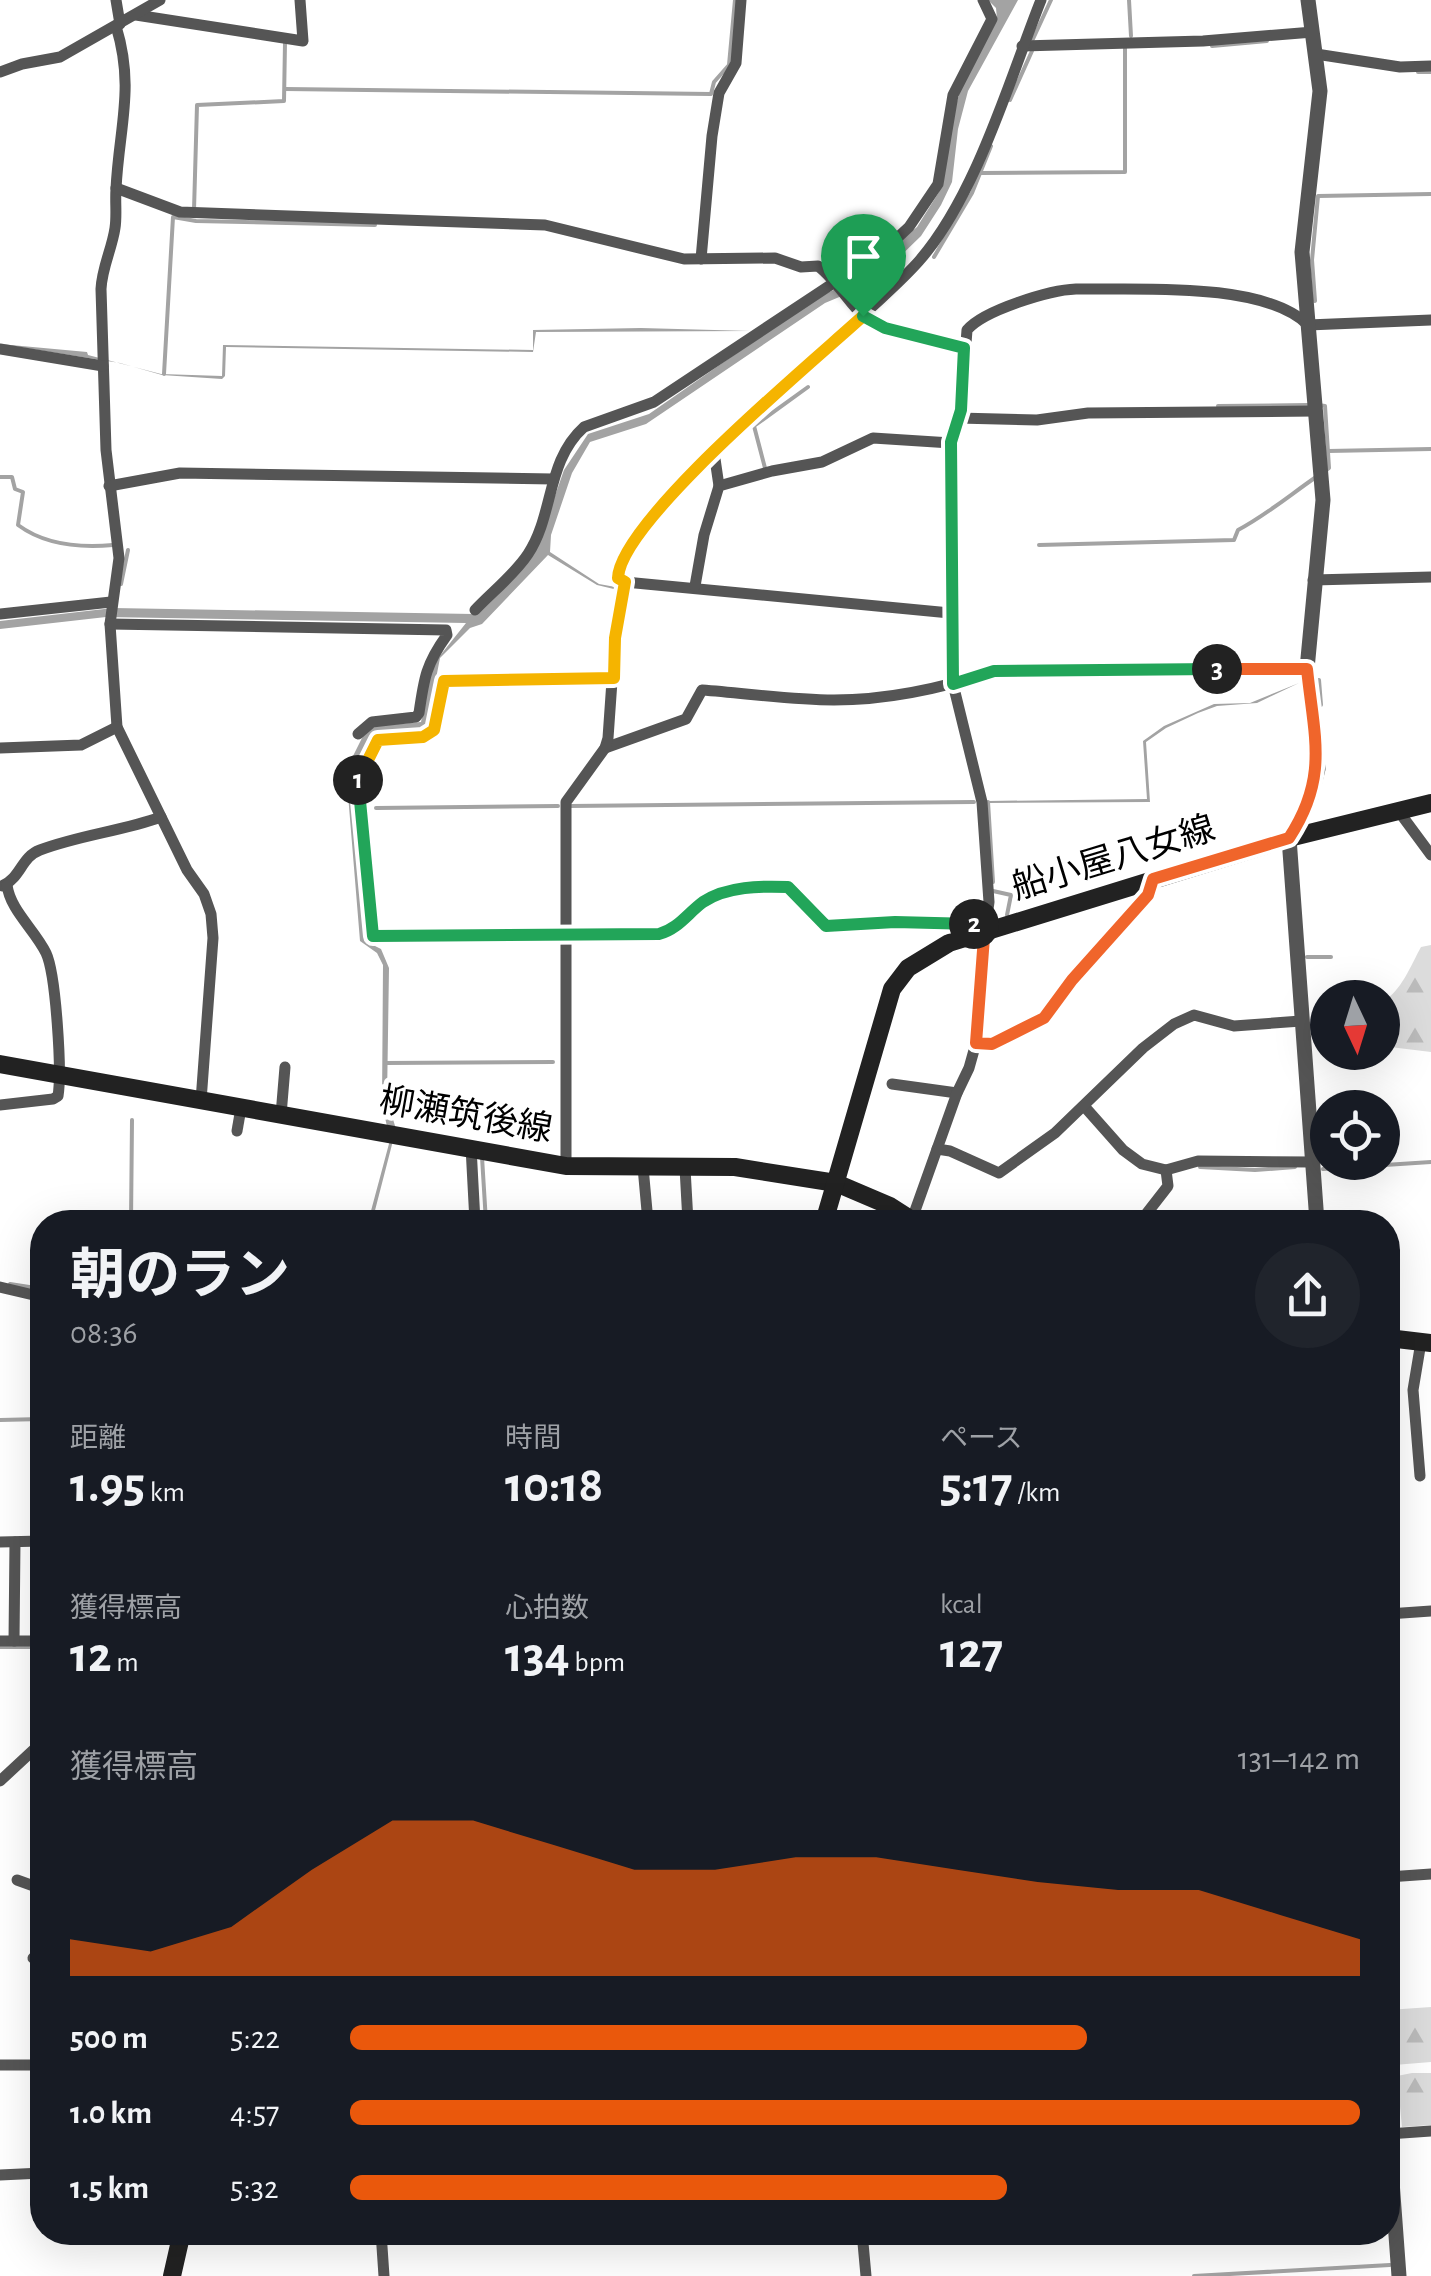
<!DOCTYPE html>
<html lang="ja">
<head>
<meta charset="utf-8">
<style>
	body { margin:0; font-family:"Alegreya Sans","Noto Sans JP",sans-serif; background:#20242c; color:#f1f3f6; height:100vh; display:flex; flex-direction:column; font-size:38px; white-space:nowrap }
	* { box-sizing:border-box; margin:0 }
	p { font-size:32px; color:#9ea1a6 }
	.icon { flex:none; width:55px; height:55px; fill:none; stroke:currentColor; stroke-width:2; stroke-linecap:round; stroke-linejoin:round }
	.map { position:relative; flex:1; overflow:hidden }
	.details { position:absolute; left:30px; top:1210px; width:1370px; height:1035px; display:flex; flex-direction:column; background:#171b24; border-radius:40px; box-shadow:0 10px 40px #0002 }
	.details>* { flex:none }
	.needle { width:65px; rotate:176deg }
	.fabs { position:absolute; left:1310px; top:980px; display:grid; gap:20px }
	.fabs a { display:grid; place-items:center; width:90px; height:90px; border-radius:50%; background:#171b24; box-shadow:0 10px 40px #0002; font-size:50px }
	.pin { position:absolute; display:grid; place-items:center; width:85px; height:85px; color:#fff; margin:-102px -42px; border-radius:50% 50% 50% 0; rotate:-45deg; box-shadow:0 0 10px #0007 }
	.pin .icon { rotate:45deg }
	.km { position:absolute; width:50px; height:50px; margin:-25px; border-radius:50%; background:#222; color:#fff; font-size:28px; line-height:50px; text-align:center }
	.round { display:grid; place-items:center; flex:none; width:105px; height:105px; border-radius:52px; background:#20242c }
	.headline { display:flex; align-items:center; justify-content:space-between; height:170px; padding:0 40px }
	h1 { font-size:55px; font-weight:700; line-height:75px }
	.figures { display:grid; grid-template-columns:repeat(3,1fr); gap:15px; height:170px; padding:10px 40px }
	.figures div { display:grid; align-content:center }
	.figures b { font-size:50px; font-weight:700 }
	.figures small { font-size:28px; font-weight:400 }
	.figures p { font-size:28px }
	.chart { height:280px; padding:20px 40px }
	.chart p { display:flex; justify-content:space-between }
	.chart svg { width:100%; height:180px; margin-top:10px; fill:#ea580c; opacity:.7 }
	ul { padding:0 40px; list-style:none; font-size:32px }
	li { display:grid; grid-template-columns:160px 120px 1fr; align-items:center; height:75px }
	li i { height:25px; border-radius:12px; background:#ea580c }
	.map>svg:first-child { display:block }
</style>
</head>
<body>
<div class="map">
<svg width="1431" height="2276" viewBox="0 0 1431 2276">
	<defs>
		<pattern id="forest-firs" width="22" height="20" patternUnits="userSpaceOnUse" patternTransform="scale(2.5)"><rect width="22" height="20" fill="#dcdcdc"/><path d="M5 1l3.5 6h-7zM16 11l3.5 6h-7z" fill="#bbb"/></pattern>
	</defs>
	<rect width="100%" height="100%" fill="#fff"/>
	<g fill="url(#forest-firs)">
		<path d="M1431 945V1052L1390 1047 1383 1039V1001C1401 992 1411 965 1421 947Z"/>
		<polygon points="1431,2007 1431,2062 1394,2065 1388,2010"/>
		<polygon points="1412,2073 1431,2073 1431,2125 1402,2127 1397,2076"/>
	</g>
	<g fill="#a3a3a3">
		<polygon points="988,0 1018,0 968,91 958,129 952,182 941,205 921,236 887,269 856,290 825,303 646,424 590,442 572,473 551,535 550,552 599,584 621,588 609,634 608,672 607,637 618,590 597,585 548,555 482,624 470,628 440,658 427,725 417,730 374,735 350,778 364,937 367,942 381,949 389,968 387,1100 396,1129 372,1222 368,1222 390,1140 382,1104 383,965 377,953 360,941 346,770 364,734 374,726 421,722 431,667 466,623 106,617 0,629 0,621 113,608 473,614 537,547 564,470 588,434 649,414 757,339 825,294 853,281 917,227 939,192 951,121 961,88 997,19 996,8"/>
		<polygon points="641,328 751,331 536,332 533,352 226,347 225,376 222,379 162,375 120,363 0,344 87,352 88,355 161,374 222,376 223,345 533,350 533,330"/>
		<polygon points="1299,683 1257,703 1217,706 1198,713 1166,728 1146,742 1150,802 988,803 988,801 1147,799 1143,741 1164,726 1214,704 1250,703"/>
	</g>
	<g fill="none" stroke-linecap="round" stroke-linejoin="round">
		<g stroke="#a3a3a3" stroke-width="4">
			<polyline points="1129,0 1131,36"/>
			<polyline points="1033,39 1051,0"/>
			<polyline points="1212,46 1267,41"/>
			<polyline points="1418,72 1431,72"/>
			<polyline points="285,89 711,94 714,82 729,65 735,0"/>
			<polyline points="1010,100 1032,51"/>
			<polyline points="981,173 1125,172 1125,48"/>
			<polyline points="194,210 197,105 284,101 285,43"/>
			<polyline points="934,257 972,193 991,146"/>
			<polyline points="1315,301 1312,260 1318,196 1431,194"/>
			<polyline points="164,374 173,217 196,221 375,225"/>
			<polyline points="1318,405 1325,406 1329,468 1324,472"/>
			<polyline points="1218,406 1309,405"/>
			<polyline points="1328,451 1431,449"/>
			<polyline points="765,468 754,426 808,387"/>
			<path d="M0 477H12L15 489 23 492 18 525C45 545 80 548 113 545"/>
			<path d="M1039 545 1234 540 1238 530C1265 516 1290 495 1316 477"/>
			<polyline points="121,584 128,550"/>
			<polyline points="1316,680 1319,680 1321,705"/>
			<polyline points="988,802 993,882"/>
			<polyline points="570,806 974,802"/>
			<polyline points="376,808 558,806"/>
			<polyline points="993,891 1011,895 1007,915"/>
			<polyline points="1307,957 1331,957"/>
			<polyline points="385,1063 553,1062"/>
			<polyline points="482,1157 486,1222"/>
			<polyline points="1200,1167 1255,1170 1295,1167"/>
			<polyline points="1323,1169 1431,1162"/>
			<polyline points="131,1222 132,1120"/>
			<polyline points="10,1284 42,1289"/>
			<polyline points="0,1420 42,1419"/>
			<polyline points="0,1647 42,1647"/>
			<polyline points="1194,2276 1390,2265"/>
		</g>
		<g stroke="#555" stroke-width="11">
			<polyline points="116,0 120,24"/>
			<polyline points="136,15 303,41 300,0"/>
			<path d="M116 26C135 88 119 127 116 189 115 202 117 215 115 228 112 249 102 267 101 289L106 450 119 558 110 624 117 727 187 870 204 894 211 914 213 938 201 1101"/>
			<polyline points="1022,46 1203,41 1313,32"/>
			<polyline points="1316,54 1400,67 1431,66"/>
			<polyline points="0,72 22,64 60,57 160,0"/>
			<path d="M116 188 180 212 545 225 684 259 775 258 801 267 818 266C838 281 851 307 866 318 892 337 933 342 964 348"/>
			<polyline points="701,259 712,136 719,93 736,63 741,0"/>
			<polyline points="837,283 879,255 909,227 938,184 953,95 992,19 983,0"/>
			<polyline points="0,349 103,366"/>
			<polyline points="958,418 1037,420 1088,413 1315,411"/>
			<polyline points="714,452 719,486"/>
			<polyline points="109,486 180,473 553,479"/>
			<polyline points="1313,580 1431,577"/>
			<polyline points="625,582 950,613"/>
			<polyline points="695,586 704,535 719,486 772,471 822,462 873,438 951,443"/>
			<path d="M475 610C492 592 515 574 528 554 554 515 546 461 584 427L654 402 835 282"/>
			<polyline points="0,614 111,602"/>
			<path d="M110 624 446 630 447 635C426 664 424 678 419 713L416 717 372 722 358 734"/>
			<polyline points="0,748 81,745 117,727"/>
			<path d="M605 748 686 719 702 690C745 693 790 700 834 700 888 700 943 688 994 671L1307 669"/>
			<polyline points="1397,809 1431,855"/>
			<path d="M2 886C21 878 21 857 40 850 80 835 122 831 161 817"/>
			<path d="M566 933 659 934C676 930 684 918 697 907 721 886 758 886 788 887L826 925 895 922 985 924"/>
			<polyline points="566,936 373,936 357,777 378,740 430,735 438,720 444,681 614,678"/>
			<polyline points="976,1043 992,1044 1044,1018 1071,979 1148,895 1153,879"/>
			<polyline points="892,1084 957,1093"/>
			<path d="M0 1105 53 1099 58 1096C62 1072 56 974 46 953 35 930 10 910 7 885"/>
			<polyline points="1084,1106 1123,1150 1142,1164 1166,1170 1198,1161 1312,1162"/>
			<polyline points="281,1115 285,1067"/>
			<polyline points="237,1131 241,1108"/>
			<polyline points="471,1147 475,1222"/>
			<polyline points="937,1149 950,1151 999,1173 1055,1133 1143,1048 1174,1024 1194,1015 1234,1026 1301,1021"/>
			<path d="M566 1166V802L605 748 608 738 615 638 625 582 618 579C621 508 864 324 919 261 976 196 1009 81 1041 0"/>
			<polyline points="643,1167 648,1222"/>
			<polyline points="685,1168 688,1222"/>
			<path d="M911 1222 957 1093 969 1068 976 1043 980 968 989 902 982 802 953 684 950 613 951 443 961 410 967 330C984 310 1050 290 1076 289 1136 290 1264 281 1308 325L1431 320"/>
			<polyline points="1140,1222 1168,1186 1166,1170"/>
			<polyline points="0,1287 42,1297"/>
			<polyline points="1420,1476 1413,1390 1421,1342"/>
			<polyline points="0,1542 42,1541"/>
			<polyline points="1388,1614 1431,1611"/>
			<polyline points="0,1641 42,1641"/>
			<polyline points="14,1641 15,1542"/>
			<polyline points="0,1781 42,1742"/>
			<polyline points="1388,1877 1431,1874"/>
			<polyline points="17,1880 42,1889"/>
			<polyline points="33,1958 42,1959"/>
			<polyline points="0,2065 42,2065"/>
			<polyline points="36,2065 42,2029"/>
			<polyline points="1388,2134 1431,2131"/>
			<polyline points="0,2175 42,2173"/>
			<polyline points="381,2232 384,2276"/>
			<polyline points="862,2232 866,2276"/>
		</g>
		<g stroke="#555" stroke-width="15">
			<polyline points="1308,0 1320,91 1302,252 1323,500 1307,669 1318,769 1311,797 1289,838 1317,1222"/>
			<polyline points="1388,2127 1399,2276"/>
		</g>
		<g stroke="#222" stroke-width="18">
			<polyline points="0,1064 566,1166 735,1167 836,1183 890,1206 915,1222"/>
			<polyline points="824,1222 892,989 908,968 949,943 1289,838 1431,803"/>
			<polyline points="1388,1338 1431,1343"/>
			<polyline points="172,2276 182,2232"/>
		</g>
	</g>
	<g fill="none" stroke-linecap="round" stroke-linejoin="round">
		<defs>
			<path id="split-1" d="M358 780 378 740 423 737 434 730 444 681 614 678 615 638 625 582 618 578C620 521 815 360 863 316"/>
			<path id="split-2" d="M358 780 373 936 659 934C678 929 688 913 703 902 727 886 761 886 788 887L826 926 895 922 974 924"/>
			<path id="split-3" d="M974 924H985L976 1043 992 1044 1044 1018 1072 980 1148 895 1153 879 1289 838C1329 777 1314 737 1307 669H1217"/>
			<polyline id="split-4" points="863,316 885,328 964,348 961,410 951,442 953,684 994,671 1217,669"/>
		</defs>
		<use href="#split-1" stroke="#fff" stroke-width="20"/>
		<use href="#split-2" stroke="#fff" stroke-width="20"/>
		<use href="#split-3" stroke="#fff" stroke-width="20"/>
		<use href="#split-4" stroke="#fff" stroke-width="20"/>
		<use href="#split-1" stroke="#f5b400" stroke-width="12"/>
		<use href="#split-2" stroke="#22a559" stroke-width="12"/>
		<use href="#split-3" stroke="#f0652b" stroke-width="12"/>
		<use href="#split-4" stroke="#22a559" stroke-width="12"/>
	</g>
	<g text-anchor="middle" stroke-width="10" stroke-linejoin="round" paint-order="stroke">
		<g font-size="35" fill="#000" stroke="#fff">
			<text transform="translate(1113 857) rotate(-17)" y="12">船小屋八女線</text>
			<text transform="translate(466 1114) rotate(10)" y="12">柳瀬筑後線</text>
		</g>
	</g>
</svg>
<div class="fabs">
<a><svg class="needle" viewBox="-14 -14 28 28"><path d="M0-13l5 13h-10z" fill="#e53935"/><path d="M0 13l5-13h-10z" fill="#9ea1a6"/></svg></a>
<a><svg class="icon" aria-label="locate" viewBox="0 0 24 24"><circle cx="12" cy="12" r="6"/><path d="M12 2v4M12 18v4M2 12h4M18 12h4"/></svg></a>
</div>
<div class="pin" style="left:863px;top:316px;background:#1e9e55"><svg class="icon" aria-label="arrive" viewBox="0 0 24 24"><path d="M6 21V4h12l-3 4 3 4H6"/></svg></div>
<b class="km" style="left:358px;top:780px">1</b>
<b class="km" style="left:974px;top:924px">2</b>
<b class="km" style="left:1217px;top:669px">3</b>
<section class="details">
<div class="headline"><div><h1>朝のラン</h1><p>08:36</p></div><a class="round"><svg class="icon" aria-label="share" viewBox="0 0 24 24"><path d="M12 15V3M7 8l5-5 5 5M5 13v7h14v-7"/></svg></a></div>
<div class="figures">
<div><p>距離</p><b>1.95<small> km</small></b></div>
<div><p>時間</p><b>10:18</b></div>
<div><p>ペース</p><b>5:17<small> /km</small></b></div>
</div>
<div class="figures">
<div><p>獲得標高</p><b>12<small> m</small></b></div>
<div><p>心拍数</p><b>134<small> bpm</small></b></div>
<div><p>kcal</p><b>127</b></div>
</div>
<div class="chart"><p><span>獲得標高</span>131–142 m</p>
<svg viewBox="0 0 160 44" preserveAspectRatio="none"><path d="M0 44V35L10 38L20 32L30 18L40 6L50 6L60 12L70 18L80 18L90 15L100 15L110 18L120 21L130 23L140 23L150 29L160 35V44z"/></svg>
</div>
<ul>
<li><b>500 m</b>5:22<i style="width:73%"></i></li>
<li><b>1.0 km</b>4:57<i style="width:100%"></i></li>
<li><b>1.5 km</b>5:32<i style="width:65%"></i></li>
</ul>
</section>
</div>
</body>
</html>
